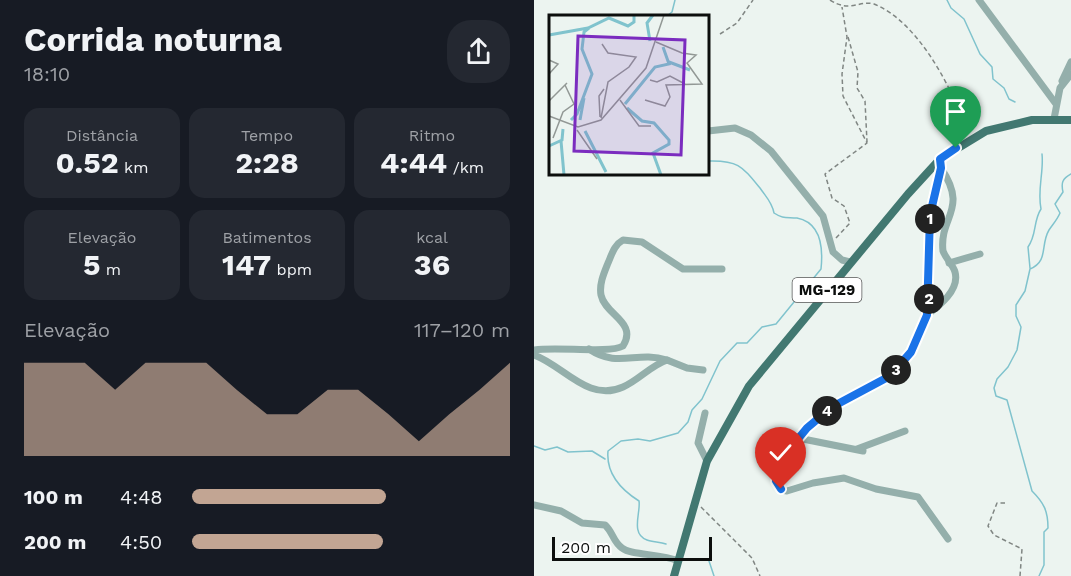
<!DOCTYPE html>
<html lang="pt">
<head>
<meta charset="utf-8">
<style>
	body { margin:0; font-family:"Work Sans",sans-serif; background:#242831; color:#f1f3f6; height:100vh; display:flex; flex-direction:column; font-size:22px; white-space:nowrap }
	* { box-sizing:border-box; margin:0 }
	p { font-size:20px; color:#9ea1a6 }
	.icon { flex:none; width:33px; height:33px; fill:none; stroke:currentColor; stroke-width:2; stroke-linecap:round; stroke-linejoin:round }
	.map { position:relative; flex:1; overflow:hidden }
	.drawer { display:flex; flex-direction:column; background:#171b24; width:534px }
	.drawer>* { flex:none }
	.scale { position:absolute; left:18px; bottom:15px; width:160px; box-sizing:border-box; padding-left:6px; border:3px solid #0c0e0d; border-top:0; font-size:16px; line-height:21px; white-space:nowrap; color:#0c0e0d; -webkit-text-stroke:4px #fff; paint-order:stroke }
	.pin { position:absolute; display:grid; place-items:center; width:51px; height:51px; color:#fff; margin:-62px -26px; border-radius:50% 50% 50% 0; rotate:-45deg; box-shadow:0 0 6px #0007 }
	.pin .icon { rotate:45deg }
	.km { position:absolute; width:30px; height:30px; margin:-15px; border-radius:50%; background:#222; color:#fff; font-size:16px; line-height:30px; text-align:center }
	.round { display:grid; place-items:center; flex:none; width:63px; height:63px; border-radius:24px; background:#242831 }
	.headline { display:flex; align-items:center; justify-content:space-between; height:102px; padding:0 24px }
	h1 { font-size:33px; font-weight:700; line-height:45px }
	.metrics { display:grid; grid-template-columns:repeat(3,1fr); gap:9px; height:102px; padding:6px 24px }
	.metrics div { display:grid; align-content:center; border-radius:15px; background:#242831; text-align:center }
	.metrics b { font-size:30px; font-weight:700 }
	.metrics small { font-size:16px; font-weight:400 }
	.metrics p { font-size:16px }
	.chart { height:168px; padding:12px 24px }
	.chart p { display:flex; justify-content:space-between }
	.chart svg { width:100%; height:108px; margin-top:6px; fill:#c2a593; opacity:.7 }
	ul { padding:0 24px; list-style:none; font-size:20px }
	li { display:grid; grid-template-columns:96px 72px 1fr; align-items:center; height:45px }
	li i { height:15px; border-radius:8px; background:#c2a593 }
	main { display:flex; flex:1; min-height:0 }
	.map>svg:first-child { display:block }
</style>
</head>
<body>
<main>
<section class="drawer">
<div class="headline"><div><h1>Corrida noturna</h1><p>18:10</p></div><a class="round"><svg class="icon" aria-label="share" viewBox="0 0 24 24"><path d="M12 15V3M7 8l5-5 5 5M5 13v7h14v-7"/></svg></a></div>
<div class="metrics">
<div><p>Distância</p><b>0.52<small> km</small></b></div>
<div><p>Tempo</p><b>2:28</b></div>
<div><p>Ritmo</p><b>4:44<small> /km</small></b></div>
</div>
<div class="metrics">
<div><p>Elevação</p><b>5<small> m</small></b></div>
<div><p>Batimentos</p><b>147<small> bpm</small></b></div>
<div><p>kcal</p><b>36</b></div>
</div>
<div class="chart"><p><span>Elevação</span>117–120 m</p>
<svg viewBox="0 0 160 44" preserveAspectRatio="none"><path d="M0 44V6L10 6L20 6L30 17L40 6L50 6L60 6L70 17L80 27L90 27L100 17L110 17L120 27L130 38L140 27L150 17L160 6V44z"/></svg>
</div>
<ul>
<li><b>100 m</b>4:48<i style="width:61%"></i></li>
<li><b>200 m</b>4:50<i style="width:60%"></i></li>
</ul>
</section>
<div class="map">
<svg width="537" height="576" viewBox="0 0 537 576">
	<rect width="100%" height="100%" fill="#ecf4f0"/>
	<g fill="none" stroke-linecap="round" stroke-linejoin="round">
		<g stroke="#80c3cd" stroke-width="1.5">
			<polyline points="413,0 417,8 430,19 446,54 458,67 459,79 470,88 475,99 481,102"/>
			<polyline points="133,16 138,12 141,0"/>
			<path d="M496 268 494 247C503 235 499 221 507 209 503 190 510 172 508 154"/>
			<polyline points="0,446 11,450 23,447 34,452 58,451 71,459"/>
			<path d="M132 544C126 542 118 542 113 540 96 534 107 512 105 501 86 489 72 473 74 451L87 441 104 439 116 441 144 433 154 422 158 410 168 399 186 361 203 343H213L228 327 242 324 287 269C289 250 288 223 263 218 253 217 249 219 240 213 238 202 232 197 226 188 208 166 204 160 174 161"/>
			<polyline points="175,561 180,576"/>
			<path d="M505 576 510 565V532L514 528C514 511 510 503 498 491L473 400 462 396 460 388 463 379 474 367 483 350 487 327 482 316V305L491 291 496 269C515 261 506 245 515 230 519 224 523 220 526 213L521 204 529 192C527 183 528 179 537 174"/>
		</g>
		<g stroke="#808683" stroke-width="1.5" stroke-dasharray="4.5 3" stroke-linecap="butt">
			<path d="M296 0C316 13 325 0 340 4 385 22 419 90 434 133"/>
			<polyline points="186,34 203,23 219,0"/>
			<polyline points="314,37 324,72 323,88 331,101 333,142"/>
			<polyline points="302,238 316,223 310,206 298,198 291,174 333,143 309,96 308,74 313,37 308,7"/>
			<polyline points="471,503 463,503 454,526 460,535 488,549 486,576"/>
			<polyline points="167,507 218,558 226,576"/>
		</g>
		<g stroke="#94afab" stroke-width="7">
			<polyline points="445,0 522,104"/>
			<polyline points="528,81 537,62"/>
			<polyline points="520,119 526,88 537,74"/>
			<polyline points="174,131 201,128 217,135 237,151 289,216 299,252 308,260 316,262"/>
			<polyline points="406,159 407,168 396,215 393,315 377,352 356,376 298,407 273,428 250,456 242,481 247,490 253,491 279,483 310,478 342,489 384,497 414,539"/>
			<polyline points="415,263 446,254"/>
			<path d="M393 315C405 306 426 290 421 272 419 265 412 259 409 251 405 216 435 210 407 168"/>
			<path d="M55 349C85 369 102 350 133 360"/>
			<path d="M0 350C23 346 74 354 89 346 104 322 71 315 67 295 65 284 70 273 74 263 78 254 80 245 89 240L108 242 149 269H188"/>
			<path d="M0 355C29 365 54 403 89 387 105 380 116 366 133 360L153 368 169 370"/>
			<polyline points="171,413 164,443 173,461"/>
			<polyline points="264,438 329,451"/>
			<polyline points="323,449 371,431"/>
			<path d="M0 505 27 511 48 523 71 525C79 532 79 542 88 548 98 556 127 553 144 561"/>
		</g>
		<polyline stroke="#427871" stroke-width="8" points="140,576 173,461 215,386 374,194 406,159 452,131 498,120 537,120"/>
	</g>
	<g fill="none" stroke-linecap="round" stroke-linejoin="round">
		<defs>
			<polyline id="route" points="247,489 242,481 250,456 273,428 298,407 356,376 377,352 393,315 396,215 407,168 406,159 422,148"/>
		</defs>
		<use href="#route" stroke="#fff" stroke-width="12"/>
		<use href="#route" stroke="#1a73e8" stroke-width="8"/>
	</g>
	<g text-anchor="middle" stroke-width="4.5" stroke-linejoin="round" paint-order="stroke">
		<rect fill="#fff" stroke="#555656" stroke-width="1.5" x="258.5" y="278" width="69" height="24" rx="4.5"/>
		<g font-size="15" font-weight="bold" fill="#0c0e0d">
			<text x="293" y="295">MG-129</text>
		</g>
	</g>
	<g transform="translate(15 15)">
		<rect width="160" height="160" fill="#ecf4f0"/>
		<path fill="none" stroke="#80c3cd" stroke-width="3" d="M0 20 39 13 60 3 79 11 85 7V0M101 26 98 8 104 0M120 47 141 55M76 89 106 52 120 49 114 32M78 93 93 106 105 108 120 125V129L104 138 112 160M22 105 28 99 43 59 33 34 35 17 40 13M31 105 35 83M36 116 57 157M12 126 15 160M0 131 13 125 14 114"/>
		<path fill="none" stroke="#929895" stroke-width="1.5" d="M0 45 9 49 0 59M101 65 108 67 121 61 136 69M71 85 90 111H102M96 85 116 91 121 82 117 70 153 69 138 48 147 40 133 38 107 27M0 86 18 68M0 101 29 112 52 105 97 53 115 0M51 102 50 81 55 74M52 103 59 67 80 52 87 42 59 38 53 29M28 115 48 144M4 123 14 97 25 89 16 70"/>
		<path fill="#7b2cbf" fill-opacity="0.15" stroke="#7b2cbf" stroke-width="3" d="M29 21 136 25 132 140 25 136Z"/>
		<rect width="160" height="160" fill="none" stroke="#0c0e0d" stroke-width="3"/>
	</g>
</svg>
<div class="scale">200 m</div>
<div class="pin" style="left:422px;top:148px;background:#1e9e55"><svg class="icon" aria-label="arrive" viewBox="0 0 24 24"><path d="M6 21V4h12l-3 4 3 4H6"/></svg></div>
<div class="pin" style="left:247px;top:489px;background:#d93025"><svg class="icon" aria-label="check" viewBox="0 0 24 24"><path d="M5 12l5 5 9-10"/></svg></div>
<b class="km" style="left:396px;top:219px">1</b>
<b class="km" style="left:395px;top:299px">2</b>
<b class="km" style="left:362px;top:370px">3</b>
<b class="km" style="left:293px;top:411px">4</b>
</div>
</main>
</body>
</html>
